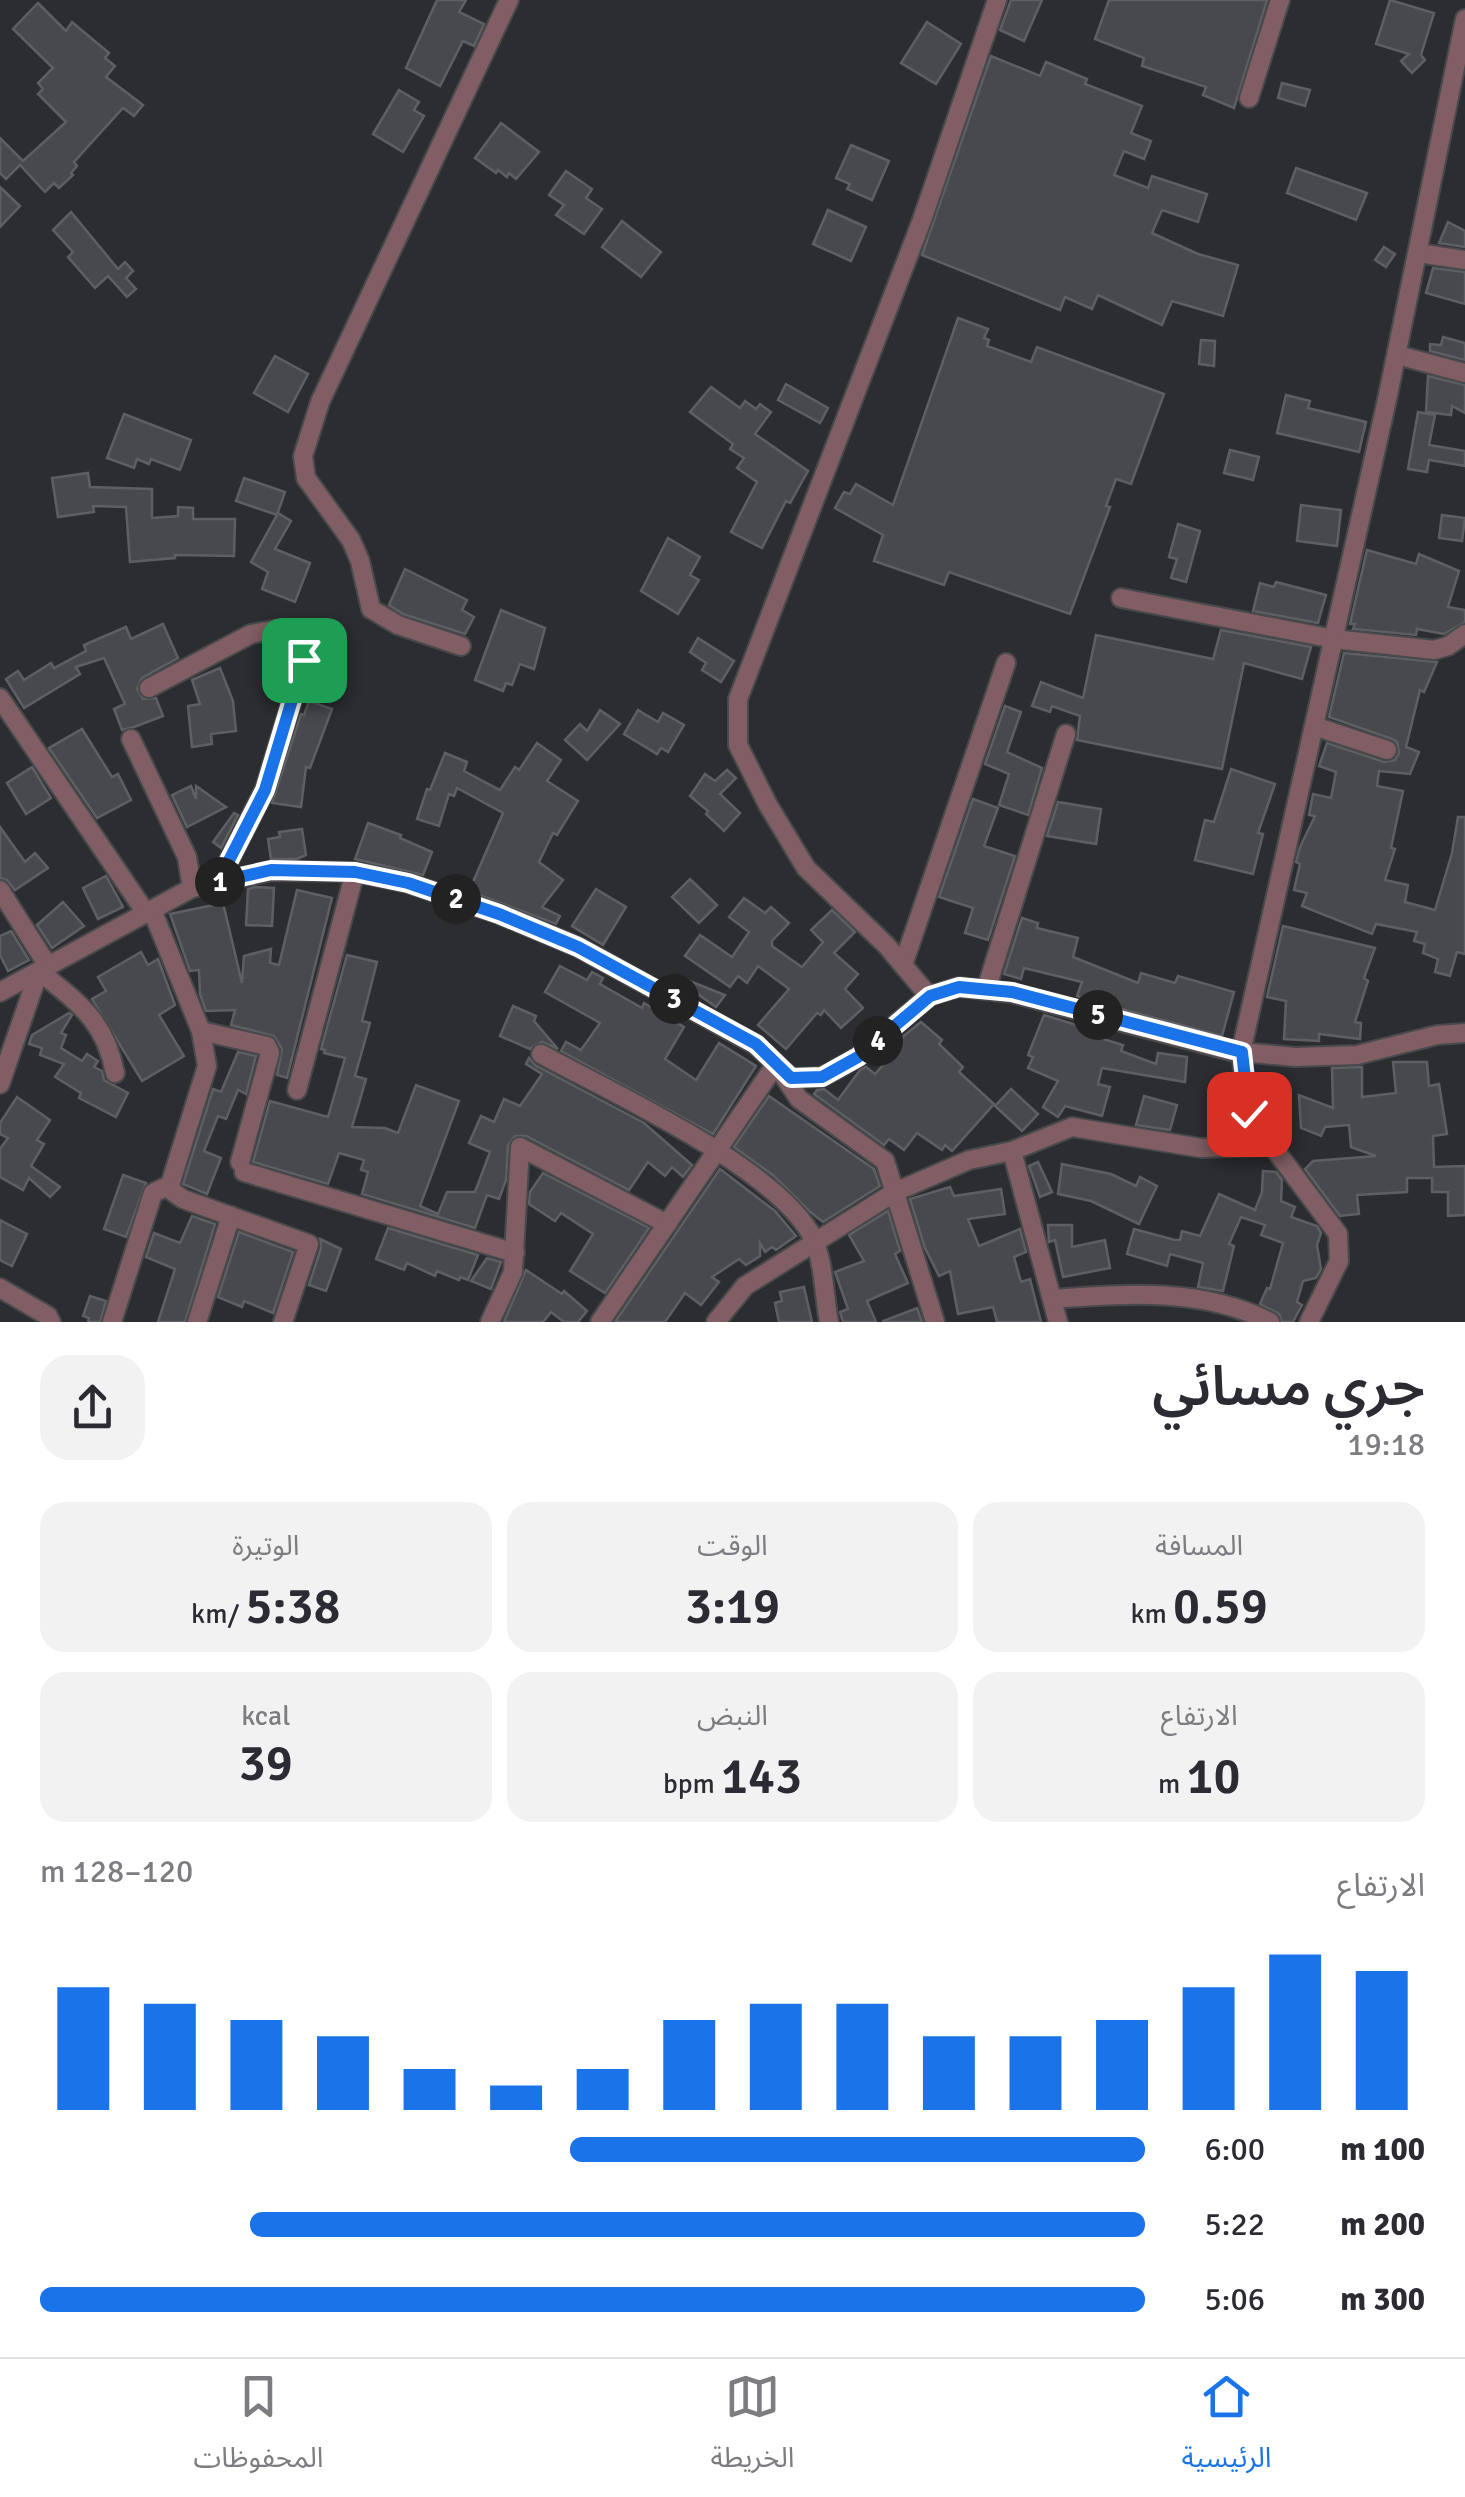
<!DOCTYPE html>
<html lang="ar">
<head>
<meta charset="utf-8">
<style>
	body { margin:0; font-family:Signika,"Noto Sans Arabic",sans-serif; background:#f2f2f3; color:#2b2b33; direction:rtl; height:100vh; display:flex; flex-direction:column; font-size:38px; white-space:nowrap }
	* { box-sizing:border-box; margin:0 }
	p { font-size:32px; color:#7c7c81 }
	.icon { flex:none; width:55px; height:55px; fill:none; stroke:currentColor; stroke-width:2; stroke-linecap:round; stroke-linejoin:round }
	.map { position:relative; height:1322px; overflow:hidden; direction:ltr }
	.details { display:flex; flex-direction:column; background:#fff; flex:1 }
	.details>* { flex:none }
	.pin { position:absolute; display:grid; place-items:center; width:85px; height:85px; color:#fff; margin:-42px; border-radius:20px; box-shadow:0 5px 15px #0006 }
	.km { position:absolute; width:50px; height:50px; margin:-25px; border-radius:50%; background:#222; color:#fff; font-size:28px; line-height:50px; text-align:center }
	.round { display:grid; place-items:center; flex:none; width:105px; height:105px; border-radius:30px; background:#f2f2f3 }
	.head { display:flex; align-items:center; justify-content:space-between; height:170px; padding:0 40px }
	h1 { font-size:55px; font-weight:600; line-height:75px }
	.metrics { display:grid; grid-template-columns:repeat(3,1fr); gap:15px; height:170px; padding:10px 40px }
	.metrics div { display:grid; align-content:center; border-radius:25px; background:#f2f2f3; text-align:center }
	.metrics b { font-size:50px; font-weight:600 }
	.metrics small { font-size:28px; font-weight:400 }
	.metrics p { font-size:28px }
	.chart { height:280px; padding:20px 40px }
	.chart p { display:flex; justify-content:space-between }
	.chart svg { width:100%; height:180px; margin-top:10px; stroke:#1a73e8; stroke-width:6 }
	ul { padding:0 40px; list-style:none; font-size:32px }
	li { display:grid; grid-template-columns:160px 120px 1fr; align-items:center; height:75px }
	li i { height:25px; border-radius:12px; background:#1a73e8 }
	.tab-bar { display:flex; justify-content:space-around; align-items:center; height:140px; border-top:2px solid #e1e1e2; background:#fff; font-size:28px; color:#7c7c81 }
	.tab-bar a { display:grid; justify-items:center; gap:5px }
	.tab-bar .current { color:#1a73e8 }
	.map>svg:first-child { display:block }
</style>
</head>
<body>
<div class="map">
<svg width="1465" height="1322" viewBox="0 0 1465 1322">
	<rect width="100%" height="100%" fill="#2c2d31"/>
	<g fill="#48494d" stroke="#5d5f63" stroke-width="2.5">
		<polygon points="437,0 466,0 459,12 484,24 474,46 463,41 440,86 406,68"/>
		<polygon points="1011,0 1042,0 1024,41 1000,30"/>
		<polygon points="1109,0 1267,0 1234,108 1203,95 1206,87 1142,66 1144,58 1095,39"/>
		<polygon points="1390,0 1434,13 1421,55 1425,60 1412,73 1401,61 1409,54 1376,44"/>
		<polygon points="38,3 66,31 72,22 109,53 105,58 115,66 106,77 143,105 134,116 123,108 74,162 77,166 71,173 73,175 59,188 54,183 45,192 20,165 6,179 0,173 0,138 23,161 66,122 38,94 43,89 38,83 53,68 13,29"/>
		<polygon points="927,22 961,44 936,84 901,63"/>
		<polygon points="991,56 1040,76 1046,62 1087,79 1085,84 1142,106 1131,133 1151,141 1144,159 1124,151 1114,175 1148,188 1152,176 1207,194 1198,222 1162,210 1152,233 1198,254 1238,265 1223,316 1172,301 1162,325 1098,295 1092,309 1065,297 1060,310 922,255"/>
		<polygon points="1282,83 1310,90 1305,106 1278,98"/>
		<polygon points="399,90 419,102 414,110 424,116 403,152 373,134"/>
		<polygon points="501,123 539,152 516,179 509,173 507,177 498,170 496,173 475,158"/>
		<polygon points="851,145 889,161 872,200 847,189 850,184 836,178"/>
		<polygon points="1296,168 1367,193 1356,220 1287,193"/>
		<polygon points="566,171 592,189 586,198 602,209 584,234 556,215 564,205 549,195"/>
		<polygon points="0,187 20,206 0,227"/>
		<polygon points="828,210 866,227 851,261 813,244"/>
		<polygon points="71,212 118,269 125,262 133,271 126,278 136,289 127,297 108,276 95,288 68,257 73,252 53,230"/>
		<polygon points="622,221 661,252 641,277 602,247"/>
		<polygon points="1448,222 1465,231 1465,247 1439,243"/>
		<polygon points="1384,247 1395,254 1386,267 1375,260"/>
		<polygon points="1433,268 1465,272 1465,304 1426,293"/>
		<polygon points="958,318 988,329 984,338 989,340 987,346 1031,362 1037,347 1164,394 1131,484 1116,479 1106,506 1110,507 1070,614 949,572 944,585 874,561 883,535 835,508 844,492 850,494 856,484 893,505"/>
		<polygon points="1443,337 1465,343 1465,360 1430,351 1430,344 1441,345"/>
		<polygon points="1201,340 1215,341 1214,366 1199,364"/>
		<polygon points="275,356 308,374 288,412 254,393"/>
		<polygon points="1428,376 1465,385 1465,413 1452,406 1451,415 1426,412"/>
		<polygon points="786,384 828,408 820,423 778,400"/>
		<polygon points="711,387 740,408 745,401 756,409 760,404 771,412 755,434 808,471 790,503 786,501 762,548 731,532 757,482 737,468 744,458 730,449 733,444 690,412"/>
		<polygon points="1286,395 1310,401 1308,408 1366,422 1359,452 1277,433"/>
		<polygon points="1418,412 1435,415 1429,445 1465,451 1465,466 1429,460 1427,472 1408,469"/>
		<polygon points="124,414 191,440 180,470 151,459 149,464 137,459 134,468 107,458"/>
		<polygon points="1230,450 1259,457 1253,480 1224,473"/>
		<polygon points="88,473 90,487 152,489 152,518 178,516 178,507 193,508 193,519 235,519 234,556 175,555 175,558 130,562 126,507 93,506 94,512 58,517 52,478"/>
		<polygon points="244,478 285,492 277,515 236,501"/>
		<polygon points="1301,505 1341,510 1337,546 1297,541"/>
		<polygon points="278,513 291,521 275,549 310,563 295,602 262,589 268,572 251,562"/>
		<polygon points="1442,515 1465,518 1462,541 1439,538"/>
		<polygon points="1178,524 1200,531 1186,582 1171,578 1177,559 1169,557"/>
		<polygon points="668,538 700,557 690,575 699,580 678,614 641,591"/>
		<polygon points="1367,550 1416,564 1419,554 1459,571 1448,607 1465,610 1465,622 1444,634 1417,629 1416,635 1353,629 1355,624 1350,624"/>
		<polygon points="405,569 467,600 462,610 474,617 465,634 403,614 389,605"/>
		<polygon points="1276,582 1326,595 1318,623 1253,611 1260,583 1274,587"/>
		<polygon points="501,610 545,628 534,669 520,664 512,685 506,683 503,691 475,680"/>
		<polygon points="163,624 178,658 142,678 137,689 143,699 156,698 163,716 134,727 122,730 114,709 125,704 104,658 76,667 80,674 24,708 6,679 18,671 24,680 51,663 54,668 86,651 84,645 126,627 131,639"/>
		<polygon points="1221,630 1311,647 1302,679 1244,663 1222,769 1077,740 1080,716 1052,706 1050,712 1032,706 1041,682 1083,698 1096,635 1213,659"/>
		<polygon points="698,638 734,661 721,682 702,670 706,663 690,652"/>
		<polygon points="1344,653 1437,662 1424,692 1420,690 1406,747 1419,752 1410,774 1379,771 1377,786 1403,791 1391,848 1395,849 1385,880 1408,885 1405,902 1435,910 1452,853 1458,817 1465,817 1465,954 1457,952 1450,976 1435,972 1438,959 1423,953 1425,944 1414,941 1417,932 1376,924 1372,934 1302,906 1307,893 1294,890 1300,864 1296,862 1300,847 1315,816 1309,815 1313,794 1331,798 1336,772 1319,766 1327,743 1384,762 1395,760 1399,753 1397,742 1392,739 1329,717"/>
		<polygon points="220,668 233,701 236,731 211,734 212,744 192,747 188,706 200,704 192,680"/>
		<polygon points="309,701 332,709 310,768 306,767 301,807 272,803 301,714 304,715"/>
		<polygon points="1005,706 1021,712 1007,752 1042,768 1028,815 999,805 1009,774 985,764"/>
		<polygon points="600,710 620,724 587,760 565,740 580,724 587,731"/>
		<polygon points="638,710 658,722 663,713 684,725 668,752 661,748 657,754 624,734"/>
		<polygon points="82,729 112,777 118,774 131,800 97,818 49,748"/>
		<polygon points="537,743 561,760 547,781 578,801 557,835 553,833 539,862 563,880 542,907 560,916 556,924 469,891 503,813 457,788 454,796 449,794 439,826 417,819 427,789 430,790 445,753 467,762 464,771 500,790 515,767 519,770"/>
		<polygon points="32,767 51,798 26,814 7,783"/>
		<polygon points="1231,769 1275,784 1258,833 1263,834 1253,874 1195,860 1205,820 1214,822"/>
		<polygon points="727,770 736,778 720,794 740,813 724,831 706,814 708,811 690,796 705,774 715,781"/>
		<polygon points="191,786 196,799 196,786 226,807 187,827 172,795"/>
		<polygon points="973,799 998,808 984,846 1015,856 988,940 965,933 973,908 939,897"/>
		<polygon points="1058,802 1101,809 1096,844 1047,836"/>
		<polygon points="234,813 238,815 221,848 213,842"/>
		<polygon points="368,823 401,835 400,838 432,852 423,875 355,859"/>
		<polygon points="0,827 25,862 35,853 48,868 15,890 7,880 0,878"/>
		<polygon points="302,829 306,855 297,859 271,859 268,839 280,837 279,832"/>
		<polygon points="106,876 123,907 98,919 83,888"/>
		<polygon points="690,879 717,905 699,923 672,897"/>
		<polygon points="255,887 274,888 272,926 246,925 248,889"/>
		<polygon points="596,889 626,907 603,945 572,926"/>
		<polygon points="297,890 332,898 287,1078 277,1075 282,1049 274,1036 231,1025 235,1010 206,1011 200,994 199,970 190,971 170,914 223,903 242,983 244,956 271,949 270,963 279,965"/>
		<polygon points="744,898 765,913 771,907 789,923 772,941 772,946 802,967 823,942 811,930 832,910 855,932 834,953 858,974 845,989 863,1008 841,1028 824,1010 821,1015 817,1013 786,1049 758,1025 789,989 758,966 747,983 738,976 730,987 685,956 700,935 732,957 749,932 729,917"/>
		<polygon points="63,902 84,926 52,948 37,925"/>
		<polygon points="1022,918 1038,923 1037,928 1078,938 1073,957 1138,983 1141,973 1175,983 1178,976 1234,992 1222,1036 1088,1000 1077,996 1082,982 1024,968 1021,979 1004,974"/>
		<polygon points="1283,926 1375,948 1364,978 1368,981 1355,1022 1361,1023 1360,1039 1319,1034 1319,1041 1284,1039 1286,1001 1267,997"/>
		<polygon points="11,931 29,960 8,971 0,955 0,936"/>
		<polygon points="141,952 148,965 158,959 175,1005 159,1015 184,1056 142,1081 92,999 106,991 98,977"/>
		<polygon points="347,955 377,962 362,1021 370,1023 355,1076 366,1079 352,1127 385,1128 398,1133 416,1085 459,1101 420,1206 438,1214 447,1192 475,1192 490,1152 469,1143 481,1116 494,1122 504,1099 520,1106 542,1074 526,1064 529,1058 535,1065 644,1123 692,1165 683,1177 672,1167 665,1176 648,1162 629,1190 526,1136 515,1136 508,1145 506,1180 499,1199 487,1195 475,1228 362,1194 368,1172 361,1170 364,1160 339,1153 328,1184 253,1162 270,1101 328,1117 345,1058 324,1053 325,1050 321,1049"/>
		<polygon points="560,966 587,980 592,972 603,978 600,984 642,1008 644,1003 684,1027 665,1059 696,1080 719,1043 756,1066 713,1134 561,1051 566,1042 581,1050 600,1023 545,992"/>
		<polygon points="687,980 725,995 716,1007 685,985"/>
		<polygon points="513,1006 536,1016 534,1021 558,1049 542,1042 530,1049 500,1036"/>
		<polygon points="69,1013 72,1015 61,1033 66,1035 61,1048 82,1061 87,1054 98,1061 94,1067 102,1071 104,1080 128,1093 116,1117 79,1098 81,1093 55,1077 64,1064 40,1055 42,1048 29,1044 32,1035"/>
		<polygon points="1044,1015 1086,1028 1083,1033 1123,1045 1121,1051 1156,1064 1158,1053 1187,1057 1185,1082 1102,1068 1098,1084 1110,1087 1102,1116 1065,1106 1058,1117 1043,1107 1058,1081 1028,1068 1033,1057 1028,1055"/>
		<polygon points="921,1022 942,1040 939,1044 963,1067 959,1072 994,1104 952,1151 945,1145 942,1150 917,1133 904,1150 889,1139 884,1145 814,1094 817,1090 824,1089 838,1100 860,1070 866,1067 875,1074 891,1056 885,1051"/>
		<polygon points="238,1052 256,1056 246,1094 238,1090 226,1119 218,1116 204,1151 221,1158 207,1194 183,1184 213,1089 221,1092"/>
		<polygon points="1393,1062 1427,1062 1429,1086 1439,1084 1447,1134 1433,1136 1434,1167 1465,1166 1465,1215 1448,1216 1448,1192 1432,1192 1432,1178 1407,1178 1407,1192 1357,1195 1359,1214 1340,1216 1305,1169 1313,1161 1376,1156 1351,1147 1349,1125 1325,1127 1321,1136 1301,1128 1299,1095 1333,1108 1332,1068 1362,1067 1362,1097 1396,1093"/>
		<polygon points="1011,1089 1038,1114 1022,1131 995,1106"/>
		<polygon points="769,1096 874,1169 880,1186 823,1222 809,1211 774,1176 734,1147"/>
		<polygon points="1144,1096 1177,1105 1170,1130 1136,1125"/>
		<polygon points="17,1097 50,1120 37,1140 44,1144 31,1166 60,1187 50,1197 29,1178 23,1190 0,1177 0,1149 8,1138 0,1134 0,1123"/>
		<polygon points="1038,1162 1052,1192 1040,1197 1029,1166"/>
		<polygon points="1062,1164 1111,1174 1136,1186 1140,1177 1157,1186 1139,1224 1091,1201 1058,1194"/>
		<polygon points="720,1169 775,1211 796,1236 776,1250 772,1247 765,1252 760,1243 760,1256 746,1265 739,1259 712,1277 719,1282 701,1305 685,1293 665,1322 615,1322"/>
		<polygon points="1263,1171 1276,1172 1282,1180 1281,1201 1295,1207 1291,1217 1317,1226 1321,1233 1317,1245 1321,1269 1316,1278 1303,1281 1297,1302 1302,1305 1293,1322 1282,1322 1279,1314 1260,1304 1267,1288 1270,1289 1283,1243 1261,1235 1265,1225 1241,1217 1229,1244 1234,1246 1223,1291 1198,1287 1203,1263 1170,1254 1167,1266 1127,1254 1134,1229 1175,1240 1180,1240 1182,1231 1200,1236 1219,1194 1255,1210 1262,1192"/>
		<polygon points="543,1173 649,1228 605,1293 570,1271 593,1234 561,1213 555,1221 529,1204 530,1192"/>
		<polygon points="123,1175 146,1183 126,1237 104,1229"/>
		<polygon points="950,1187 954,1196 1001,1189 1005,1214 968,1219 979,1246 1020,1229 1026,1252 1014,1257 1021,1282 1030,1279 1041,1322 997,1322 993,1307 958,1314 950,1271 939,1276 925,1248 910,1199"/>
		<polygon points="888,1211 900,1251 895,1254 908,1283 867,1301 876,1322 843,1322 840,1312 848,1309 835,1272 864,1261 849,1235"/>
		<polygon points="192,1216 215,1224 185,1322 158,1322 175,1269 146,1257 154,1233 180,1243"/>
		<polygon points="0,1220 27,1234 12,1266 0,1260"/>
		<polygon points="1048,1225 1072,1225 1072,1247 1105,1240 1110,1268 1063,1277 1055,1240 1049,1242"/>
		<polygon points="388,1228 478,1255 468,1280 460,1277 459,1280 437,1271 435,1276 407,1263 404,1270 376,1259"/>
		<polygon points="239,1232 293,1252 273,1313 244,1301 242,1307 218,1297"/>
		<polygon points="320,1239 341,1249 326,1291 309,1285 321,1248"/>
		<polygon points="487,1258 501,1262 491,1289 471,1281"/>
		<polygon points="526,1270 562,1294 564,1291 587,1311 578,1322 564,1322 551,1312 543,1322 504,1322"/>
		<polygon points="804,1287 812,1322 779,1322 775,1303 782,1301 780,1292"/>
		<polygon points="90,1296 106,1301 100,1322 88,1322 89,1318 83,1316"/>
		<polygon points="917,1308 922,1322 883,1322 883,1321"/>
	</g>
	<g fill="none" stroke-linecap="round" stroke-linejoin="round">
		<defs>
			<g id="street">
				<polyline points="1249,98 1280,0"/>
				<polyline points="1418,253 1465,260"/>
				<polyline points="1397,355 1465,373"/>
				<polyline points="1121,598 1334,639 1434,650 1448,646 1465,634"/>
				<polyline points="461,646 398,625 371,609 360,561 351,540 306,478 303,456 320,402 509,0"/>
				<polyline points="149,688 251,634 274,630 295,643 304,660 265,789 218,882"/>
				<polyline points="0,698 146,913"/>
				<polyline points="1314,726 1387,750"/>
				<polyline points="131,739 187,857 192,888"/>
				<polyline points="0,890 48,966"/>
				<polyline points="152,910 201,1031 207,1066 170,1185 173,1192 183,1199 309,1244 283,1322"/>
				<polyline points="903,965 1006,663"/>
				<polyline points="986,990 1066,734"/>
				<polyline points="0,992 192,888 271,871 355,872 408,883 499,914 578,947 756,1045 791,1078 822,1077 858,1057 929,996 959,987 1012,993 1231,1051 1295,1057 1357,1055 1437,1035 1465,1033"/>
				<polyline points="929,996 886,945 806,868 768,805 738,745 738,699 922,220 997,0"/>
				<polyline points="201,1031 267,1046 270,1053 240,1162"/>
				<path d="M541 1054C612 1093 778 1168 813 1238 824 1262 824 1296 829 1322"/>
				<path d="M0 1084 39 971C79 1004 105 1020 115 1073"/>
				<polyline points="297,1090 355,872"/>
				<polyline points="1012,1151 1058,1322"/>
				<polyline points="244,1172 515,1253"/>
				<polyline points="0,1288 48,1316 51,1322"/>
				<path d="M1052 1299C1125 1294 1202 1287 1270 1322"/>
				<polyline points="112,1322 153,1193 170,1185"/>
				<polyline points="197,1322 231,1216"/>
				<polyline points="490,1322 513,1272 520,1147 667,1224"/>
				<polyline points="600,1322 776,1064 799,1099 885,1161 935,1322"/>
				<polyline points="716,1322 745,1286 895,1192 969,1160 1012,1151 1072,1127 1201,1148 1272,1146"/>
				<polyline points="1309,1322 1339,1261 1338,1234 1249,1115 1241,1052 1388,395 1465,19"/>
			</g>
		</defs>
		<use href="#street" stroke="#48494c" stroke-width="22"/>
		<use href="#street" stroke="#805e63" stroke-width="18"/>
	</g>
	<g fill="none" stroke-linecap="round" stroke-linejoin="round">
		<defs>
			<polyline id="route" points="304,660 265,790 218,882 271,870 355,872 408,883 499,914 578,947 756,1044 791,1078 822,1077 858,1057 930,996 959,987 1012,992 1242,1052 1249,1114"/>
		</defs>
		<use href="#route" stroke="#fff" stroke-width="20"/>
		<use href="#route" stroke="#1a73e8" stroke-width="12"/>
	</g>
</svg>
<div class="pin" style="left:304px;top:660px;background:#1e9e55"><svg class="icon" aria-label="arrive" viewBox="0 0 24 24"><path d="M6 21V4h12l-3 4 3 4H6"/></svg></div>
<div class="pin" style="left:1249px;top:1114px;background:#d93025"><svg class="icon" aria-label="check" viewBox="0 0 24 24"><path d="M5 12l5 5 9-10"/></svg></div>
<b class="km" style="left:220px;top:882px">1</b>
<b class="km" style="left:456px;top:899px">2</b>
<b class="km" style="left:674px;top:999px">3</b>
<b class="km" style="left:878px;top:1041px">4</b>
<b class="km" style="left:1098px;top:1015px">5</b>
</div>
<section class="details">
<div class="head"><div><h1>جري مسائي</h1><p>19:18</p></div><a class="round"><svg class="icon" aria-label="share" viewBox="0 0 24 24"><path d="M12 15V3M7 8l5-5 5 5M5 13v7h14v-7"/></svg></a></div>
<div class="metrics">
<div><p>المسافة</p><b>0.59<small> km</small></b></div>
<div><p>الوقت</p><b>3:19</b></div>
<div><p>الوتيرة</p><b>5:38<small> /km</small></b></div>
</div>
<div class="metrics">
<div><p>الارتفاع</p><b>10<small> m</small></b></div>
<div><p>النبض</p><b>143<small> bpm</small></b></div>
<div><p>kcal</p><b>39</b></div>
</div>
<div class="chart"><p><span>الارتفاع</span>120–128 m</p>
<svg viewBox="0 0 160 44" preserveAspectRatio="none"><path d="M5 44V14M15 44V18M25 44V22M35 44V26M45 44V34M55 44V38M65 44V34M75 44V22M85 44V18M95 44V18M105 44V26M115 44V26M125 44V22M135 44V14M145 44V6M155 44V10"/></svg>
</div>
<ul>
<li><b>100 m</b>6:00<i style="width:52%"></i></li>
<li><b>200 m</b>5:22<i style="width:81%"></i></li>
<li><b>300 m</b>5:06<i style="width:100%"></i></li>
</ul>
</section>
<nav class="tab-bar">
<a class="current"><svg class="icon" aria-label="home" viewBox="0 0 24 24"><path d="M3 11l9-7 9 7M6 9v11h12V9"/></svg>الرئيسية</a>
<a><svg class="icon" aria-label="map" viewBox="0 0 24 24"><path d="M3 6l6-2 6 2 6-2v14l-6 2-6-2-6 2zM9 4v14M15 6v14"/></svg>الخريطة</a>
<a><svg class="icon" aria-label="saved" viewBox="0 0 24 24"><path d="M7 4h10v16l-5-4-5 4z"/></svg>المحفوظات</a>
</nav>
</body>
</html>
